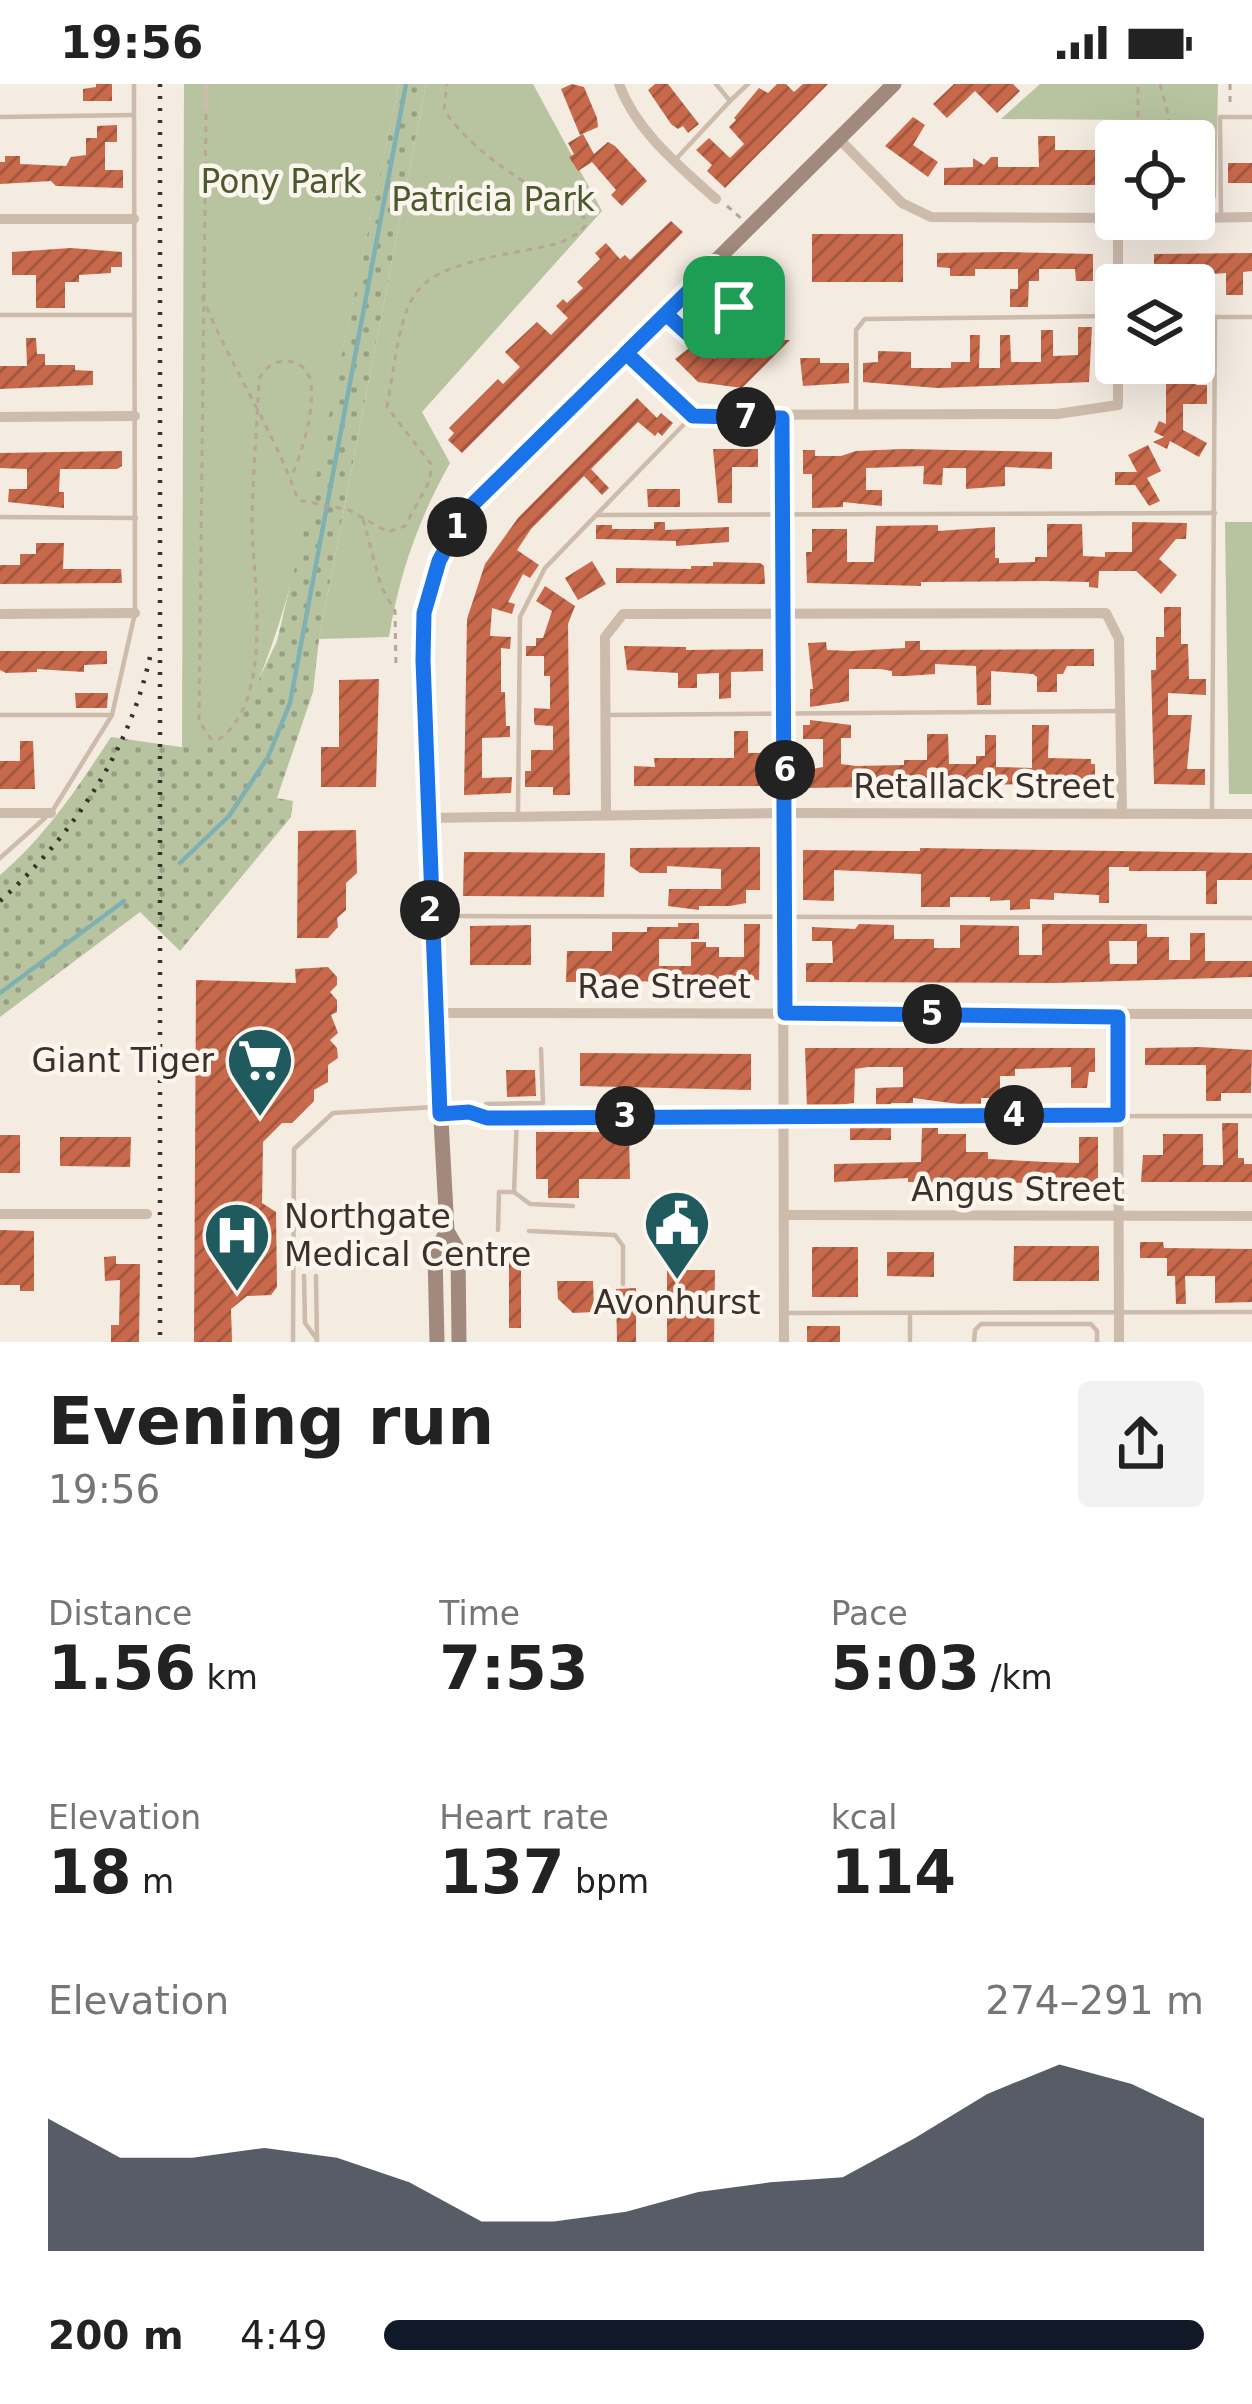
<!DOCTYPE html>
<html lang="en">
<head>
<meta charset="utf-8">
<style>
	body { margin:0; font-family:"DejaVu Sans",sans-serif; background:#f2f2f2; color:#222; height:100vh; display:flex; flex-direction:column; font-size:45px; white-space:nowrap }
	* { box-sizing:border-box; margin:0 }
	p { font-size:39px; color:#767676 }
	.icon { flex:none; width:66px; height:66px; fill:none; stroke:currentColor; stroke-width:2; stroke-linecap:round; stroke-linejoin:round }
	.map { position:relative; height:1258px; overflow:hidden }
	.drawer { display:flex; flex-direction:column; background:#fff; flex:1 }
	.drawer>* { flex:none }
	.controls { position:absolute; left:1095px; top:36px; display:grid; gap:24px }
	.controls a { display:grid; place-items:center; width:120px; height:120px; border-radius:12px; background:#fff; box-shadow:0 12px 48px #0002; font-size:60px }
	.pin { position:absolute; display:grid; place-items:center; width:102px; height:102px; color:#fff; margin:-51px; border-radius:24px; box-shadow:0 6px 18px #0006 }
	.km { position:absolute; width:60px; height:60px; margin:-30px; border-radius:50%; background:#222; color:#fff; font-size:33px; line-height:60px; text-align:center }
	.round { display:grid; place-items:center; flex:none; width:126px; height:126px; border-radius:12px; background:#f2f2f2 }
	.overview { display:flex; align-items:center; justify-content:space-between; height:204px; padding:0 48px }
	h1 { font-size:66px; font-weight:600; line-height:90px }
	.metrics { display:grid; grid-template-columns:repeat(3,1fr); gap:18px; height:204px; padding:12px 48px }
	.metrics div { display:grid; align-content:center }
	.metrics b { font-size:60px; font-weight:600 }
	.metrics small { font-size:33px; font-weight:400 }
	.metrics p { font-size:33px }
	.chart { height:336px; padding:24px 48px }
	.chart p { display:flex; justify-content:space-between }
	.chart svg { width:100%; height:216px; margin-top:12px; fill:#111827; opacity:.7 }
	ul { padding:0 48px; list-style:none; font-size:39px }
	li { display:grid; grid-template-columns:192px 144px 1fr; align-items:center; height:90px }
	li i { height:30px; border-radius:15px; background:#111827 }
	.status { display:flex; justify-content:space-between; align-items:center; height:84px; padding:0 60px; background:#fff; direction:ltr }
	.status svg { height:33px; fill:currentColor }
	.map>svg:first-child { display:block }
</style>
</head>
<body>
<div class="status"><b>19:56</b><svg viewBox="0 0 49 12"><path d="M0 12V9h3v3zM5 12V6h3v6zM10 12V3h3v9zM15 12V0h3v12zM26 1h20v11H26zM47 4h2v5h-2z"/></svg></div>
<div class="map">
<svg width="1252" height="1258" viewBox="0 0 1252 1258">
	<defs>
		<pattern id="grass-dots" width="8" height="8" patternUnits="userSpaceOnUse" patternTransform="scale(3)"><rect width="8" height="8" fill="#b8c4a0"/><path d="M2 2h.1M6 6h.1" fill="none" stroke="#97a083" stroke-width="1.8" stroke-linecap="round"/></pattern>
		<pattern id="building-hatch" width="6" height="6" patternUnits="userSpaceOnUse" patternTransform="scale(3)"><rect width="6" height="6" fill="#c8694b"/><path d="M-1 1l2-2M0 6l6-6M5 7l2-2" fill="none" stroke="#a4573f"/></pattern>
	</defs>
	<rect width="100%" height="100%" fill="#f4ebe1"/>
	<path fill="url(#grass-dots)" d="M399 0H426L319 555 313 608 277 714 293 717 291 733 180 867 140 828 0 933V791C46 752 78 703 111 653L181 663H227L277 557 315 396Z"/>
	<g fill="#b8c4a0">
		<path d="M184 0H399C376 111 352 221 329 332 304 448 285 557 227 663H182Z"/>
		<path d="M426 0H533L602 127 422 328 450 379C419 434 399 490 389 553L319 555Z"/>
		<polygon points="1040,0 1218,0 1216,114 1194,115 1194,57 1132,57 1131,36 1001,35"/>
		<polygon points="1225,438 1252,438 1252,710 1229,710"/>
	</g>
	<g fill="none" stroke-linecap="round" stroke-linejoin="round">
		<g stroke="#7fb0b2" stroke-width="4.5">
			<polyline points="180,779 229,732 268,673 290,619 406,0"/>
			<polyline points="0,909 124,817"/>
		</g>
	</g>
	<g fill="url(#building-hatch)" fill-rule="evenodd">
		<polygon points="96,0 112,0 112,17 83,17 83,5 96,3"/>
		<polygon points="572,0 584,3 597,34 598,43 580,51 561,5"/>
		<polygon points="655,0 668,0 699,40 688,49 683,42 678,45 671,40 648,6"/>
		<polygon points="777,0 786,0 794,8 803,0 828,0 725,104 707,87 712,81 696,66 709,54 730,74 744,60 729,43 736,36 734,34 759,4 768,9"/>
		<polygon points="954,0 1013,0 1020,7 997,29 975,7 947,34 933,20"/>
		<polygon points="913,33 925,41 913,61 938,78 928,93 885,62"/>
		<polygon points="117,41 117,58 105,58 105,86 123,86 123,104 56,102 51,97 0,100 0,78 5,78 5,72 20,72 20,80 66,82 71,73 86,71 86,54 97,54 97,42"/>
		<polygon points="583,50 594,70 608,58 615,62 647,97 622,122 611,111 616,106 592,78 578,87 569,73 574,70 568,59"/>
		<polygon points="1038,52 1055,52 1055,66 1100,66 1100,56 1116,56 1116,101 944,101 944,84 973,83 973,74 984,81 991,73 998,73 998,83 1039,83"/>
		<rect x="1228" y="79" width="24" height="20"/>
		<polygon points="671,137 683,148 462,369 448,356 454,349 449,344 498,295 503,300 520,283 505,268 537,238 551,251 568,234 556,222 563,215 567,219 583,204 577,198 600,175 595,169 606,159 620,175 625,171 630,176"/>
		<rect x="812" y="150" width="91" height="48"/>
		<polygon points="71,164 122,168 122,183 111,183 111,189 79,191 79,198 65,198 65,224 36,224 36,191 12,191 12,168"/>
		<polygon points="1008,168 1093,170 1093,197 1076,197 1075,185 1039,185 1039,197 1029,197 1028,223 1010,223 1010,205 1018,205 1018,185 975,185 975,192 950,192 950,184 937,183 937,169"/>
		<polygon points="1252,169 1252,187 1243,188 1243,211 1226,211 1226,189 1212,190 1212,186 1186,186 1185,201 1154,201 1154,170"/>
		<polygon points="771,179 776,184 775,256 790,256 742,304 698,298 675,275 698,257 715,275 747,245 748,201"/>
		<polygon points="1078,243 1092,243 1089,298 937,304 863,298 863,279 878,278 878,267 911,268 911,284 951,284 951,278 970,278 970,251 980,251 979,284 1000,284 1000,251 1010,251 1011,278 1041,278 1041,246 1053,246 1053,272 1078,271"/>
		<polygon points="26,254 36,254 37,270 45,270 45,281 75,281 75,286 93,287 93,301 0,305 0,282 27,282"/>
		<polygon points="800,274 820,274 820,279 849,279 849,299 803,302"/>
		<polygon points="1154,279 1171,279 1171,292 1197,293 1196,301 1207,301 1207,320 1183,320 1183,346 1207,359 1199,373 1170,357 1167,365 1153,358 1164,353 1154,348 1159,337 1166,340 1166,295 1154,295"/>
		<polygon points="637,314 657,334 661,329 673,339 662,352 658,348 655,352 638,338 591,385 609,404 602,411 584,392 531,445 517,466 539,481 530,494 523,490 508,518 515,520 512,530 492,524 490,552 511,553 510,565 501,564 501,608 505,608 506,642 510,642 510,653 482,654 482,694 512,693 511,709 464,711 467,535 485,480 518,434"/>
		<polygon points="1148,361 1161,387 1147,394 1160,417 1149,422 1135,401 1115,401 1115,388 1137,388 1128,371"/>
		<polygon points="713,365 758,365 758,383 732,383 732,419 718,419"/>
		<polygon points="903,365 1052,368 1052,385 1005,383 1005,402 966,405 966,384 943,384 942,401 923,400 924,382 866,384 866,406 882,406 882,422 843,418 843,423 812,424 812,390 803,390 803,366 815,366 815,372 841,372 856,367"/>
		<polygon points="122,367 122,382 117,385 60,385 59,408 64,408 64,424 8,418 9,405 27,405 27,385 0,384 0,369"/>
		<polygon points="647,405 680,405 680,423 648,423"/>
		<polygon points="654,438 665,438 665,446 729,443 729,458 676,462 676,457 596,455 596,441 612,441 612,445 654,445"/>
		<polygon points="1132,438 1187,439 1186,455 1176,455 1159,475 1177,491 1161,510 1136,487 1099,487 1098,504 1089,503 1089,498 1045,497 921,498 921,502 807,499 806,468 812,468 812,445 847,445 847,478 874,478 876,442 938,441 938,447 995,443 995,474 999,474 999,479 1035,478 1035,473 1047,473 1047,440 1082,440 1083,472 1105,473 1105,468 1132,468"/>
		<polygon points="36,459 64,459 63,485 121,485 122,499 0,500 0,481 20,481 20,470 36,470"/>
		<polygon points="592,477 606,500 578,516 565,494"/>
		<polygon points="713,478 760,479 764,482 765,500 616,499 616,484 691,485 691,482 713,482"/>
		<polygon points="545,502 575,522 568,540 570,711 553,711 553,703 525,703 525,687 531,687 531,666 553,666 553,642 535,641 534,638 534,624 550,625 550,592 544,592 544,572 526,572 526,562 536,562 536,554 543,554 552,527 536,517"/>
		<polygon points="1164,523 1181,523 1181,560 1188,560 1189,595 1206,595 1206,611 1168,609 1168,631 1192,631 1187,685 1205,685 1205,701 1154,700 1151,586 1156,586 1156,553 1164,553"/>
		<polygon points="905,557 920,557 920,566 1094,565 1094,582 1067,582 1063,590 1057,590 1057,608 1037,608 1037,593 1033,590 991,587 991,621 977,621 976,582 935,580 935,590 906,592 892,592 892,587 880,585 849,585 849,617 810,623 810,605 813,605 808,559 826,558 827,566 851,567 905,564"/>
		<polygon points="624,562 686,563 686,566 763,565 763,587 731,588 731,614 719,615 719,589 697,590 697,604 678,604 678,589 627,586"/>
		<polygon points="0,567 107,567 107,580 84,581 84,588 37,585 37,588 6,589 0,586"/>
		<polygon points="379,595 376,703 321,703 321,663 339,663 339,596"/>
		<polygon points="75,609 108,609 107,624 76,624"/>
		<polygon points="810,636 851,641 851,654 841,654 841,680 856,682 904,681 904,676 927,676 927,650 948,650 949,680 976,680 976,672 985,672 985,651 996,651 996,683 1032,684 1032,641 1049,641 1048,674 1091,675 1091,680 1095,680 1095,699 806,704 807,686 823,683 823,655 803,655 803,641 810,641"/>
		<polygon points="734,647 748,647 748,669 763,669 763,702 634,702 634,682 655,683 654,674 734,674"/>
		<polygon points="20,657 33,657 35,705 0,705 0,677 20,677"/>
		<polygon points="356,746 357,789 346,799 346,826 337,834 338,843 328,854 297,854 298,747"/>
		<polygon points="760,763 760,806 746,806 746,819 730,822 699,822 699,826 668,822 669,805 721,805 721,785 667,782 667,789 640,789 630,782 630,764"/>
		<polygon points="920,764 1252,769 1252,796 1217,796 1217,820 1206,820 1206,787 1129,787 1129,783 1109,783 1109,819 1099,819 1099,811 1054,809 1054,816 1030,815 1030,825 1010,826 1010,816 990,817 990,813 950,813 950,823 921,823 921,790 834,786 834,817 803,816 803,766 900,767 920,767"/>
		<polygon points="464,768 605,769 604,813 463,812"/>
		<polygon points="678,839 699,839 699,855 659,855 659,882 691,882 691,858 706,858 706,863 719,863 719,873 744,873 744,840 760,840 759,896 719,892 719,901 703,901 703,897 566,898 567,867 612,867 612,848 647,848 647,843 678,843"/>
		<path d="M859 840 894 841V855H934V864H960V841L1019 842V871H1042V840H1147V853H1169V876H1190V849H1205V877H1252V893L1054 899 806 898V879H833L832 857H812V843L855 845ZM1109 857H1137V880H1110Z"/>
		<polygon points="531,841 531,881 470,881 470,842"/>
		<polygon points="328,883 337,893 337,901 330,908 337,916 337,928 331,931 338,949 330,956 337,964 338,974 328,981 328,998 314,1006 314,1017 292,1039 282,1039 263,1058 262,1119 276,1128 277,1203 271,1211 247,1212 231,1225 232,1258 194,1258 196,896 296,899 295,885"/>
		<polygon points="1199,963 1252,966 1251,1009 1221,1009 1221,1017 1206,1017 1206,981 1145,981 1145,964"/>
		<polygon points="805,964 1095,964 1095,988 1089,988 1087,1004 1071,1004 1071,983 1015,985 1015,992 1000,992 1000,1014 981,1014 981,1023 913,1014 913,1019 891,1019 891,1026 876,1026 876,1004 903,1003 903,983 868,983 855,985 854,1019 807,1025"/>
		<polygon points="580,969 751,970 751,1006 580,1002"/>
		<polygon points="506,986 535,986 536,1012 507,1013"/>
		<polygon points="876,1039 891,1039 891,1056 850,1056 850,1041"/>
		<polygon points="1222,1039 1238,1039 1238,1074 1244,1074 1244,1080 1252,1080 1252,1098 1141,1098 1143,1071 1163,1071 1163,1050 1203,1050 1203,1081 1223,1081"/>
		<polygon points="922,1044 938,1044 938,1050 966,1050 966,1068 988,1068 988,1075 1046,1078 1079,1079 1079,1053 1098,1053 1098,1098 968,1099 908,1098 908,1094 834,1098 834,1080 921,1078"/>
		<polygon points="536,1048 629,1048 630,1095 579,1095 579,1114 548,1114 548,1095 536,1095"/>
		<rect x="0" y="1051" width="20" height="38"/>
		<polygon points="60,1053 131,1053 130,1083 60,1082"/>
		<polygon points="0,1146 34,1147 34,1207 20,1207 20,1201 0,1201"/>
		<polygon points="1140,1158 1163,1158 1164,1164 1252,1165 1252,1218 1215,1219 1215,1192 1185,1192 1186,1220 1176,1220 1175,1192 1167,1192 1167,1174 1140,1174"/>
		<polygon points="1014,1162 1099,1162 1099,1197 1013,1197"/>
		<rect x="812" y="1163" width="46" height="50"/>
		<polygon points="887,1168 934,1168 934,1193 887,1192"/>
		<rect x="509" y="1171" width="12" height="73"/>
		<polygon points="116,1172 116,1180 140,1180 139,1258 111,1258 111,1241 119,1241 120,1196 105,1197 104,1173"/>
		<polygon points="667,1186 715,1186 714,1258 667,1258"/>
		<polygon points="557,1197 593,1197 594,1228 573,1229 558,1215"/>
		<polygon points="636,1204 636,1258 617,1258 616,1205"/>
		<rect x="807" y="1242" width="33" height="16"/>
	</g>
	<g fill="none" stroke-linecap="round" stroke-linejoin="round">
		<g stroke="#b9a596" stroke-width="3" stroke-dasharray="6 6" stroke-linecap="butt">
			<polyline points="1160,0 1175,57"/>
			<polyline points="1230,0 1230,22"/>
			<path d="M206 30 199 637 211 655 218 656C276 616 252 495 252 435 253 389 257 342 259 296 269 270 308 270 311 301 314 331 302 367 291 394"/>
			<polyline points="1138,57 1138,0"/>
			<polyline points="727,122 742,135"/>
			<path d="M202 212C230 282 273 344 298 416L349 426 388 448 405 442 430 396 431 380 387 323C408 201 399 190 527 166 550 161 569 160 585 142L584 133C536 106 476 73 444 26L447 0"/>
			<polyline points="363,435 381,502 395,527 396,583"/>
		</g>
		<g stroke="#cdbbac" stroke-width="4.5">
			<polyline points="206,0 206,24"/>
			<polyline points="716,0 730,17 748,0"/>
			<polyline points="0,33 132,31"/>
			<polyline points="677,74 730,17"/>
			<polyline points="1221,133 1220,33 1252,33"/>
			<polyline points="666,230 688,250 714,250 734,223 733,210 716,186"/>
			<polyline points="0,231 132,231"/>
			<polyline points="1194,233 1252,233"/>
			<polyline points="856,329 856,246 865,235 1116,232"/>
			<polyline points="597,431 1215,429"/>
			<polyline points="0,433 136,434"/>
			<polyline points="0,631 112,631"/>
			<polyline points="610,631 1121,627"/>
			<polyline points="1212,725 1215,233"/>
			<polyline points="53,726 112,631 135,529 134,0"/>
			<polyline points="518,728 520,533 545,484 693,331"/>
			<polyline points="0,774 45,734"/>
			<polyline points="436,832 1252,834"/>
			<polyline points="486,1020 543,1019 541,965"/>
			<polyline points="443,1030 469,1028 487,1033 1252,1032"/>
			<polyline points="514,1108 530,1120 573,1122"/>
			<polyline points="498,1146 499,1108 514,1108 517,1033"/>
			<polyline points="529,1147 615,1151 623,1162 623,1200"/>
			<polyline points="304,1192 305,1239 316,1254"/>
			<polyline points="316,1192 317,1258"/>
			<polyline points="784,1229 1252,1228"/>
			<polyline points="293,1258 294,1065 333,1029 434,1023"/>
			<polyline points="910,1258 910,1229"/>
			<polyline points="974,1258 975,1246 981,1240 1091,1240 1097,1247 1097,1258"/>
		</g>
		<g stroke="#cdbbac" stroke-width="10">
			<path d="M619 0C636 47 679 82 716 115"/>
			<polyline points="839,55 902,119 931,133 1116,134"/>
			<polyline points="1194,134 1252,133"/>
			<polyline points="0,135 134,135"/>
			<polyline points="1118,201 1118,135"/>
			<polyline points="626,269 693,331 1057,330 1118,321 1118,279"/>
			<polyline points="0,333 135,332"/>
			<polyline points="782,333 784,1258"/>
			<polyline points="0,530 135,529"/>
			<polyline points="0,729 51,729"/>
			<polyline points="606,730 605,553 623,530 1106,529 1119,555 1122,730"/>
			<polyline points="428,734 785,729 1252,730"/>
			<polyline points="435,929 1252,930"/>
			<polyline points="1118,933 1119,1258"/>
			<polyline points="0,1130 147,1130"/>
			<polyline points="785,1131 1252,1132"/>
		</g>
		<g stroke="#a18a7d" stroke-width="15">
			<polyline points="437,1258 435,1169 447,1147"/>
			<path d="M459 1258 458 1166 447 1147 430 832 423 576C426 487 447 446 508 383L894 0"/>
		</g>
		<g stroke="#3b302b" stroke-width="4.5" stroke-dasharray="3 9" stroke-linecap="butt">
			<polyline points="160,0 160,1258"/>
			<path d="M0 817C73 751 131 666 151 568"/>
		</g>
	</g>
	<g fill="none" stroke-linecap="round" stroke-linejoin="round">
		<defs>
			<polyline id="route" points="734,223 714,250 688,250 666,230 466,427 439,477 424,529 423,576 440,1030 469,1028 487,1034 1118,1031 1118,933 785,929 782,334 693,332 626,269 714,182 733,210 734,223"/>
		</defs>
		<use href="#route" stroke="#fff" stroke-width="24"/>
		<use href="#route" stroke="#1a73e8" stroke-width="15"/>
	</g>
	<defs>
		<symbol id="supermarket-pin" viewBox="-11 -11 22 30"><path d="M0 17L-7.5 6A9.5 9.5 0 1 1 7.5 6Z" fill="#1f5a5e" stroke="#fbf5ee"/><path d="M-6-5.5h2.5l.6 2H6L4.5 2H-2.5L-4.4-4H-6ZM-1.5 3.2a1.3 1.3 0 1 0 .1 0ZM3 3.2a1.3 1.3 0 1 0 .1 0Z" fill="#fff"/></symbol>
		<symbol id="civic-pin" viewBox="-11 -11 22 30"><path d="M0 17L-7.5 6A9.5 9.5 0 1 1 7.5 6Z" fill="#1f5a5e" stroke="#fbf5ee"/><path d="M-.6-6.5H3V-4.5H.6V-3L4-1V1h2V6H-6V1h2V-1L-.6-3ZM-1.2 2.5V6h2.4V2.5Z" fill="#fff"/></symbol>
		<symbol id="hospital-pin" viewBox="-11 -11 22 30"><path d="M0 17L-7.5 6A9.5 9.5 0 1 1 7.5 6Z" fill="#1f5a5e" stroke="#fbf5ee"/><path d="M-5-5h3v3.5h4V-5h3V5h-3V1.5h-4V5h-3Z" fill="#fff"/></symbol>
	</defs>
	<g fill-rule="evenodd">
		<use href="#supermarket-pin" x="222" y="938" width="76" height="104"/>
		<use href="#civic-pin" x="639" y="1101" width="76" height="104"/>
		<use href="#hospital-pin" x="199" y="1113" width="76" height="104"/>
	</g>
	<g text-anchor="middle" stroke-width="9" stroke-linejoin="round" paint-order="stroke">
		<g font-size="33" fill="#4a5a2e" stroke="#fbf5ee">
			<text x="281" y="109">Pony Park</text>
			<text x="493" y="127">Patricia Park</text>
		</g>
		<g font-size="33" fill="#3b302b" stroke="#fbf5ee">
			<text x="984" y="714">Retallack Street</text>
			<text x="664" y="914">Rae Street</text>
			<text x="1018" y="1117">Angus Street</text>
		</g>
		<g font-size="33" fill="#3b302b" stroke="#fbf5ee" text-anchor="end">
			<text x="214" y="988">Giant Tiger</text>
			<text x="284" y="1144" text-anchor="start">Northgate<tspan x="284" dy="38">Medical Centre</tspan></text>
			<text x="677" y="1230" text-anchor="middle">Avonhurst</text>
		</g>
	</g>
</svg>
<div class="controls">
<a><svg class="icon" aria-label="locate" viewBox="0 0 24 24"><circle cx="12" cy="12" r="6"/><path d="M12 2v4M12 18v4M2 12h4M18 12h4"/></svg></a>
<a><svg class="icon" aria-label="layers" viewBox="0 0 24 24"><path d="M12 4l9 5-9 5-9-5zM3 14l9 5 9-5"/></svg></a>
</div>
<div class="pin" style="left:734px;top:223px;background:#1e9e55"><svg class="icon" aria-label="arrive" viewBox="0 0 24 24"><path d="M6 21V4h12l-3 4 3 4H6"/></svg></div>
<b class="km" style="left:457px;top:443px">1</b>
<b class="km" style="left:430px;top:826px">2</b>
<b class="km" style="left:625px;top:1032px">3</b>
<b class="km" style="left:1014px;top:1031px">4</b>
<b class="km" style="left:932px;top:930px">5</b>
<b class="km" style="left:785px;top:686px">6</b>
<b class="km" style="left:746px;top:333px">7</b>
</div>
<section class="drawer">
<div class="overview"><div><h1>Evening run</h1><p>19:56</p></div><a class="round"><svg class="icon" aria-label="share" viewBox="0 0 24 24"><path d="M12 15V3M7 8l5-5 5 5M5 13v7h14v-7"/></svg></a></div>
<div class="metrics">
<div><p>Distance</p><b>1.56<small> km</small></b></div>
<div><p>Time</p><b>7:53</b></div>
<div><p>Pace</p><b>5:03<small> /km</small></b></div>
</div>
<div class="metrics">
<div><p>Elevation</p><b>18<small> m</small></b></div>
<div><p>Heart rate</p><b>137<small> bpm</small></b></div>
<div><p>kcal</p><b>114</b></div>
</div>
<div class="chart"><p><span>Elevation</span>274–291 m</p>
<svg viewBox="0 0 160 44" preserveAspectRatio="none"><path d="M0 44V17L10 25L20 25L30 23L40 25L50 30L60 38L70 38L80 36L90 32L100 30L110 29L120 21L130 12L140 6L150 10L160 17V44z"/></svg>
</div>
<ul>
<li><b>200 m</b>4:49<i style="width:100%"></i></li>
</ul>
</section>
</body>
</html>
